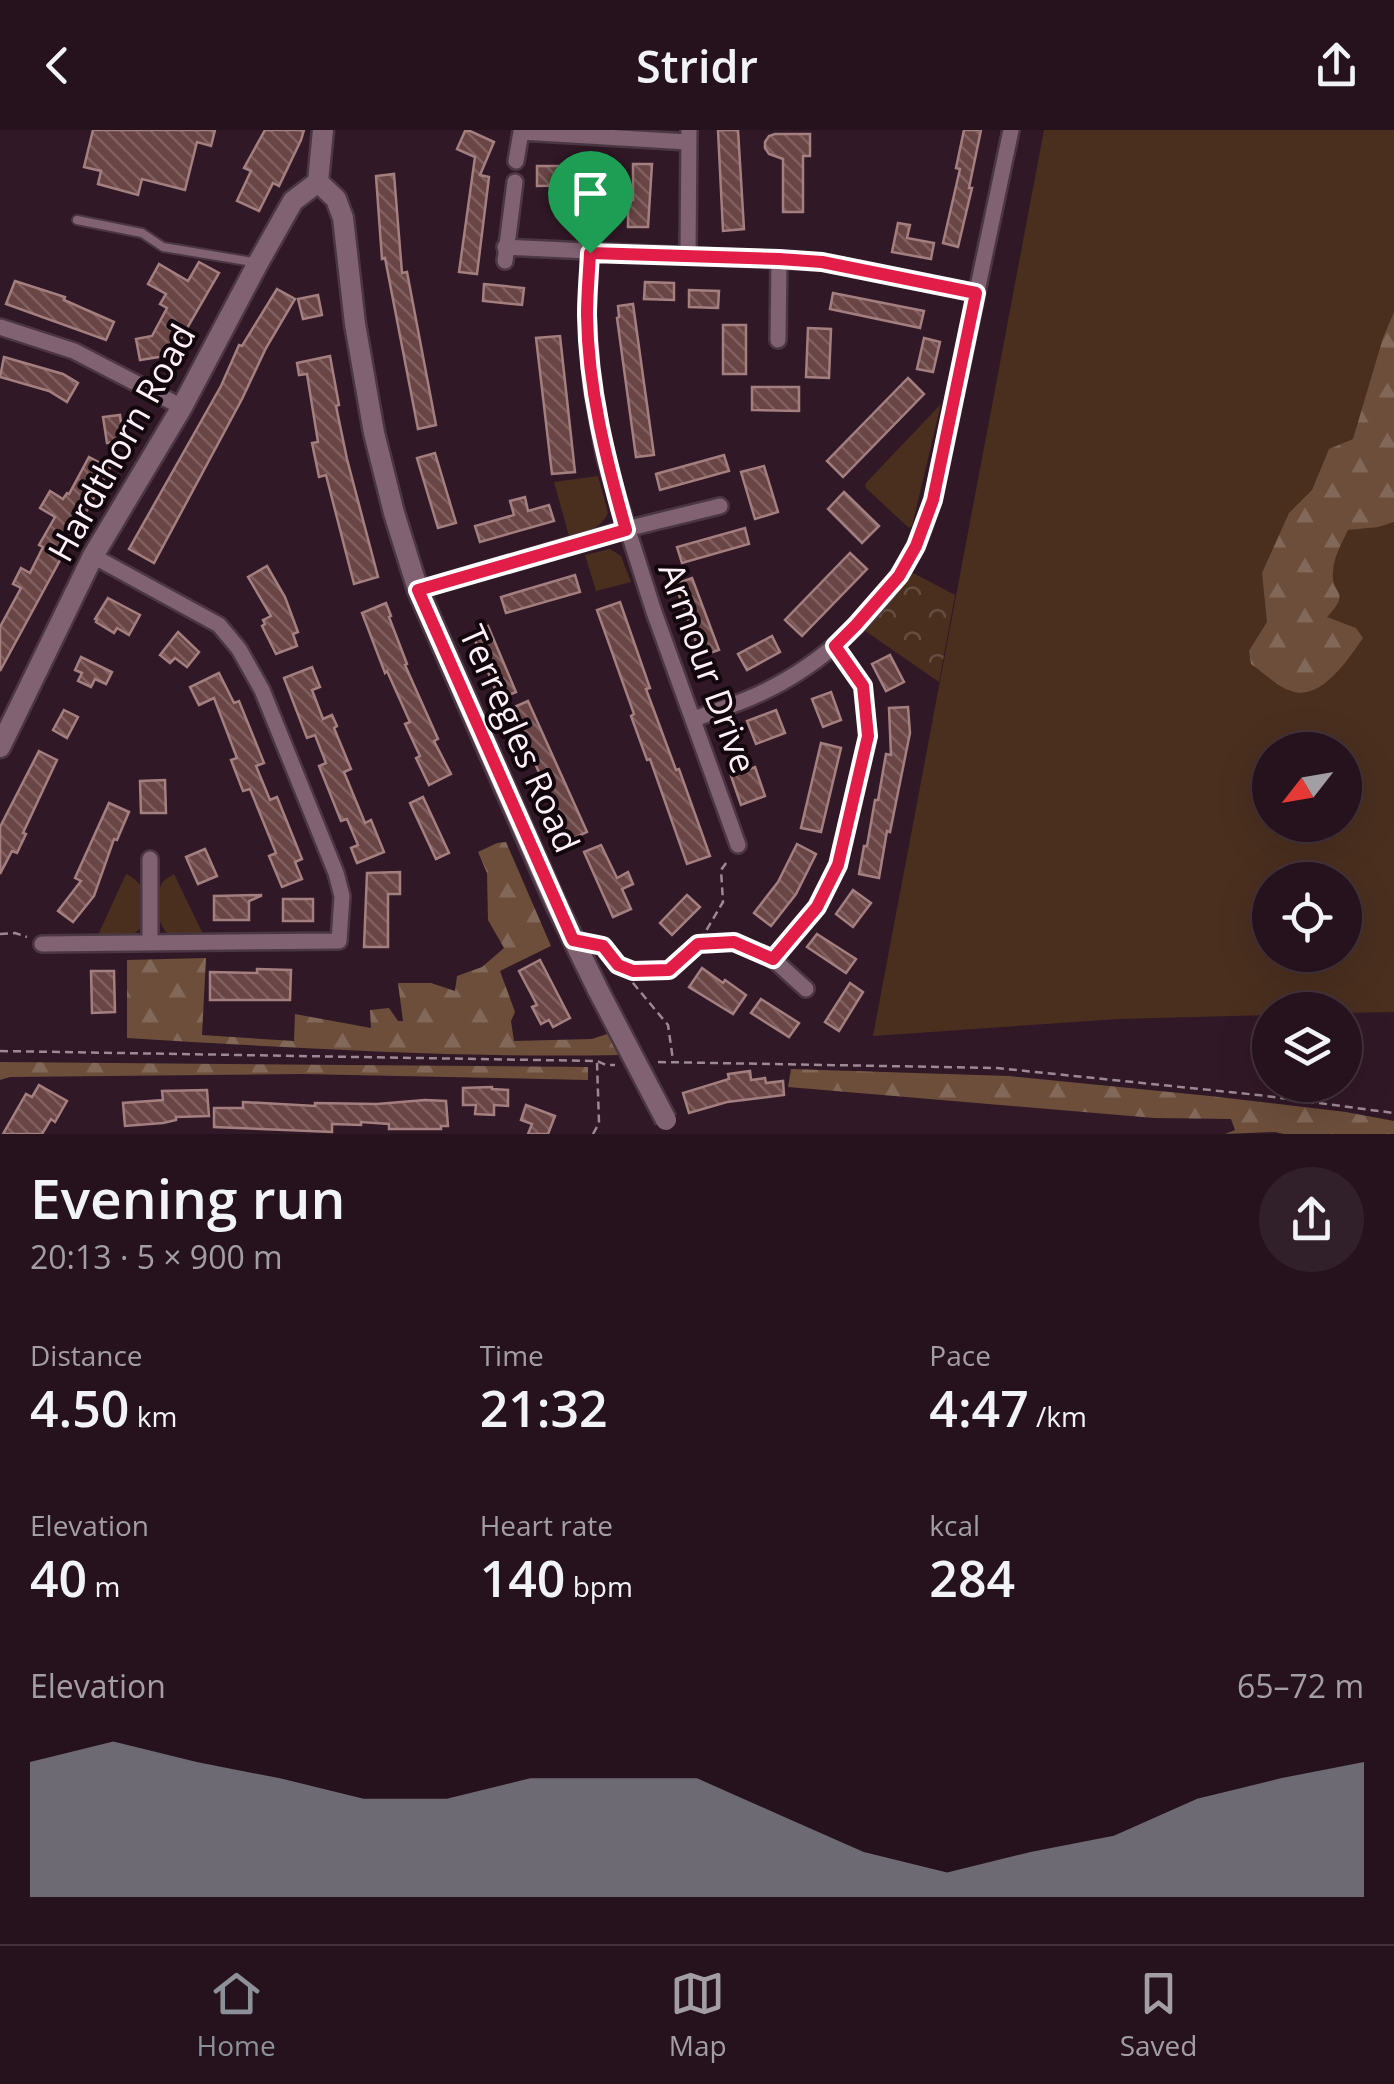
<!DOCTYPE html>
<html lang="en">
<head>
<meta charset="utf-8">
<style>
	body { margin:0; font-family:"Open Sans",sans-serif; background:#312029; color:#f1f3f6; height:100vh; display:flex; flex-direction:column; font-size:38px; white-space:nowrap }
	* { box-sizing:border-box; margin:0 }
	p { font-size:32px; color:#a39ea3 }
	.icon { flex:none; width:55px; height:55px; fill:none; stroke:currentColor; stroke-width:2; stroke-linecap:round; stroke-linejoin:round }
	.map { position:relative; height:1004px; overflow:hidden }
	.sheet { display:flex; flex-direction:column; background:#25121c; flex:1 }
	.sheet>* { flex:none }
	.needle { width:65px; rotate:239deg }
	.tools { position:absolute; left:1252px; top:602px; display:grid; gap:20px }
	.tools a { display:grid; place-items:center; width:110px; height:110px; border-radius:50%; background:#25121c; box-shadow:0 10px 40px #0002,0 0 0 2px #42323b; font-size:50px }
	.pin { position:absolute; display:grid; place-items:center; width:85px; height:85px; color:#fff; margin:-102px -42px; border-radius:50% 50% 50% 0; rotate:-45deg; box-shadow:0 0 10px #0007 }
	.pin .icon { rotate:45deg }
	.round { display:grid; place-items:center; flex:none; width:105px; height:105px; border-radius:52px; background:#312029 }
	.head { display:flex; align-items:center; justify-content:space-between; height:170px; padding:0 30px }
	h1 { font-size:55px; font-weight:600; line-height:75px }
	.figures { display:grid; grid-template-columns:repeat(3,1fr); gap:15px; height:170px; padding:10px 30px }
	.figures div { display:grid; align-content:center }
	.figures b { font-size:50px; font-weight:600 }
	.figures small { font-size:28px; font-weight:400 }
	.figures p { font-size:28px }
	.chart { height:280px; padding:20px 30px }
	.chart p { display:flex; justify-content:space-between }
	.chart svg { width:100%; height:180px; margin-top:10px; fill:#8c9099; opacity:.7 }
	header { display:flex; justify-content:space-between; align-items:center; height:130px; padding:0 30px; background:#25121c; font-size:45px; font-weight:600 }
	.tab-bar { display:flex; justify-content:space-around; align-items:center; height:140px; border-top:2px solid #42323b; background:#25121c; font-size:28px; color:#a39ea3 }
	.tab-bar a { display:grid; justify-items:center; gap:5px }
	.tab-bar .current { color:#8c9099 }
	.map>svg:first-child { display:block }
</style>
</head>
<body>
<header><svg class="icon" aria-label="back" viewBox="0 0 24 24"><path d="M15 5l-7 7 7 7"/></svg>Stridr<svg class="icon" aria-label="share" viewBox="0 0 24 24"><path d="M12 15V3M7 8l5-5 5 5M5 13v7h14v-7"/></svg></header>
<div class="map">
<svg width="1394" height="1004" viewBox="0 0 1394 1004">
	<defs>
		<pattern id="forest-firs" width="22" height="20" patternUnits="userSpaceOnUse" patternTransform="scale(2.5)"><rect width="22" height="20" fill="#6c4e3b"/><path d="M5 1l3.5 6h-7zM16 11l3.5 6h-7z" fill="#826858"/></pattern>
		<pattern id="park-crowns" width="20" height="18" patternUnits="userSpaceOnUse" patternTransform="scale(2.5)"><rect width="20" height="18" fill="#4a2f1f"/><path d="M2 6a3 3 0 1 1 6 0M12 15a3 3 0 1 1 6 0" fill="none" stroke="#654d40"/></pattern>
		<pattern id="building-back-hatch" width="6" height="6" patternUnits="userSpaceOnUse" patternTransform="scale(2.5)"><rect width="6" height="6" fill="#694545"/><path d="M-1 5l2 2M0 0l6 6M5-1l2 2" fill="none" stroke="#806061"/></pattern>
	</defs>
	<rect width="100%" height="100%" fill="#311826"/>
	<g fill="#4a2f1f" fill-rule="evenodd">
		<path d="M1044 0H1394V882L1345 883V880H1270V885L1118 889 873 906ZM1270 620H1345V695H1270ZM1270 750H1345V825H1270Z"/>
		<polygon points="941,274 912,396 909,398 866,358 865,354"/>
		<path d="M598 346 608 383C600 400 586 401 569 406L554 352Z"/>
		<polygon points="610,419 621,426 631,452 596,461 585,425"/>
		<path d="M126 744C133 747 140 753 144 761 148 774 147 800 132 804 122 807 108 805 98 805Z"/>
		<path d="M174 744 203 804H168C157 794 154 769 161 755 164 749 168 748 174 744Z"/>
	</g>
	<g fill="url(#forest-firs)">
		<path d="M1394 182V392L1378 397 1348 400C1342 413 1334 426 1333 441 1330 466 1353 459 1327 487L1356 498 1363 508C1349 528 1321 572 1291 561 1277 557 1263 542 1251 534L1249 521 1267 492 1262 443 1289 383 1312 360 1329 319 1353 309 1383 208Z"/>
		<path d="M506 712 551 816 500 841 515 882 511 891 514 911 592 909 610 903 619 925C454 928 292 918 127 908V830L206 828 202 905 294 911 295 884 371 898 370 880 389 878 398 891H403L398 853H431L455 861 457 846 482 837 504 818 488 790 487 743 478 722 497 713Z"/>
		<polygon points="0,932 588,937 588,950 302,944 10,947 0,950"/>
		<polygon points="791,939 1009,946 1210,966 1346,982 1394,991 1394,1004 1284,1004 1275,1002 1225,1004 1235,1000 1231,989 1154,988 788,957"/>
	</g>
	<polygon fill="url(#park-crowns)" points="911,442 955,465 939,552 864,500"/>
	<g fill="url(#building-back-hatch)" stroke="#a47f7f" stroke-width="2.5">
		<polygon points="93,0 215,0 211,16 197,12 185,60 142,49 138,65 98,54 101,41 84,37"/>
		<polygon points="265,0 304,0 301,10 279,56 273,53 259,81 237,71 251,41 244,38"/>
		<polygon points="718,0 738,0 744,99 723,101"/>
		<polygon points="964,0 981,0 969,58 972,58 958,117 943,113 960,39 956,38"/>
		<polygon points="465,1 470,1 494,12 480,45 489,47 477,144 459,142 475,27 457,19"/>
		<polygon points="775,4 810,4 810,26 803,26 803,82 783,82 783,29 769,24 765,18 765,12 769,6"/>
		<polygon points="573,33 600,33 601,55 537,56 537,36 573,36"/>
		<polygon points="633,34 652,34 648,97 628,97 628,70 633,70"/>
		<polygon points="394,44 402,143 407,142 436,295 418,299 385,128 382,129 376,46"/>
		<polygon points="898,93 910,95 907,108 934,113 931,129 892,122"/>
		<polygon points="199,132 219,143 179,212 182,214 177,224 140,230 136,209 152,206 167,178 160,174 166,164 148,154 159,134 188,151"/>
		<polygon points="15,151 65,167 64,170 114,192 106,210 6,174"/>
		<polygon points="645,152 674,153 674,170 644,169"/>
		<polygon points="484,154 524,158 522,175 483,171"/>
		<polygon points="277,159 295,169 266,218 242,269 154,433 129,419 221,256 239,215 242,216"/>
		<polygon points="689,160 719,161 718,178 689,177"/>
		<polygon points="833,163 924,181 920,198 830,179"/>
		<polygon points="318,165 322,185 303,189 298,169"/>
		<polygon points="633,174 654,325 636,327 617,188 619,187 618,176"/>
		<rect x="723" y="195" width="23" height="49"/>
		<polygon points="808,198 831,199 829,248 806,247"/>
		<polygon points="560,206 575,342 552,344 536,208"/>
		<polygon points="924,208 940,212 933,242 917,239"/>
		<polygon points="330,226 339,275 336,276 347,329 378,447 354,454 326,345 319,347 312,313 318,312 307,244 299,245 297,233"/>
		<polygon points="4,227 63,244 78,253 67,272 49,261 0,247"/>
		<polygon points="908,248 924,264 843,347 827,331"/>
		<polygon points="752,257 799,257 799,281 752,280"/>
		<polygon points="120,285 123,310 107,313 103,287"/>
		<polygon points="435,323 456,393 438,398 417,328"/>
		<polygon points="724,325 729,341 660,360 656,344"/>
		<polygon points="89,327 110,338 0,541 0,497 21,458 13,454 21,438 30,443 43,417 39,415 55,387 40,378 50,361 63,369 67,363 69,364"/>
		<polygon points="764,336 778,382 755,389 741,342"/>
		<polygon points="844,362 879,396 862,413 828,379"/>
		<polygon points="525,367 528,381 549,375 554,391 480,412 475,396 514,385 510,371"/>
		<polygon points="745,398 749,414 682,433 677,417"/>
		<polygon points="850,423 867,439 802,506 785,490"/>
		<polygon points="267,436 285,467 298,502 293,504 297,516 276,524 262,496 265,494 263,490 271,486 248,447"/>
		<polygon points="575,445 580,462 506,483 501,467"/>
		<polygon points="692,448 719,520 701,526 675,454"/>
		<polygon points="108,468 140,485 129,505 117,498 114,503 96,492 97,490 95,489"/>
		<polygon points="620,472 650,558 646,559 676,640 679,639 710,726 687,734 650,629 647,630 631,586 634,584 597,480"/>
		<polygon points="386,473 391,486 389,487 407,534 405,535 438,609 434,611 451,644 429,655 416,628 420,626 405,594 410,592 387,541 385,543 362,483"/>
		<polygon points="488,496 516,562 499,569 472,503"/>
		<polygon points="178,502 199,522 187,537 175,528 170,533 160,525"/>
		<polygon points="772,506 780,522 747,540 738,524"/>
		<polygon points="890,525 904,552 886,561 872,534"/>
		<polygon points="81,527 112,542 106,554 95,549 91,557 78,551 82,543 75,540"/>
		<polygon points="312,537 320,557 312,560 323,589 332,585 337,596 334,598 351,639 344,642 365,693 371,690 384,722 357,733 351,718 358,715 347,689 341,691 319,636 326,633 315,605 307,608 284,548"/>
		<polygon points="219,543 234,573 239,571 264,633 256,636 270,670 277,667 302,729 295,732 302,749 282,757 269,726 276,723 250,659 243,661 231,630 237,628 214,568 199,575 190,557"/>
		<polygon points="831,562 841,590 823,597 812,569"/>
		<polygon points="528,571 587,702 570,710 510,579"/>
		<polygon points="908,577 910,603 890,702 887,701 879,748 859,744 864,716 867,716 875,670 878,670 886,624 891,625 889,578"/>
		<polygon points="64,580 78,587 67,608 53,600"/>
		<polygon points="776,580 785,603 756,614 747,591"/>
		<polygon points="821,613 841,618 821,702 801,698"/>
		<polygon points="39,621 57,630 23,703 26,704 17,723 12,721 0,744 0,697"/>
		<polygon points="755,637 765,666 741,675 731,646"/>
		<polygon points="165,650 166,683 141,683 140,651"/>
		<polygon points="423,667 449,723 436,729 410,673"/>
		<polygon points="109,673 129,682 117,710 114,709 94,766 73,792 58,781 81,751 75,748"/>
		<polygon points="797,714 816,724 796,764 771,796 754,783 778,752"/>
		<polygon points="601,715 617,748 628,742 633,754 622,759 631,779 613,787 584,722"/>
		<polygon points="205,719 217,746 198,754 186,727"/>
		<polygon points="400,742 400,764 388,764 388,817 364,817 367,743"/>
		<polygon points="853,760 871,773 853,797 836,784"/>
		<polygon points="687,765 700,777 672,805 660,793"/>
		<polygon points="214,766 261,765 261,766 249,771 249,790 214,790"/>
		<rect x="283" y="769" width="30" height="22"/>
		<polygon points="817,804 856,829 846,843 807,817"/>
		<polygon points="540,830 570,888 553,897 549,890 541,894 532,877 537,875 519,841"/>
		<polygon points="702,838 723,853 725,850 746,865 733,884 689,857"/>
		<polygon points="257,839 291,840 290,870 210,870 210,842 257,843"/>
		<polygon points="91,841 114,841 115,882 92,883"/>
		<polygon points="850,853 863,862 839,901 825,892"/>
		<polygon points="761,869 799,893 789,907 751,883"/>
		<polygon points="750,941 751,950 765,948 766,953 783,951 784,965 727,972 689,983 683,963 729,949 728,944"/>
		<polygon points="39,955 67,971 55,992 51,989 42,1004 3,1004 26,964 32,967"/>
		<polygon points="492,957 492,959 508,960 508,976 494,975 494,985 475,984 476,975 463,975 463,958"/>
		<polygon points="207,960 209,986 176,987 176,990 163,993 125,996 123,973 163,970 162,961"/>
		<polygon points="425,970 446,971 448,996 441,996 441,999 389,999 389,994 361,992 361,995 332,994 332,1002 214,997 214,978 243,978 243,972 315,976 315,973 377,974"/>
		<polygon points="526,975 555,986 548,1004 528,1004 532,994 521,990"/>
	</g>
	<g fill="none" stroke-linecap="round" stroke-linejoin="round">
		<defs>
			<polyline id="service" points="77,90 142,103 163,117 253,132"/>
			<g id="minor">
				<polyline points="516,31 521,2 688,12"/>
				<polyline points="505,117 822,132 976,163"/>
				<polyline points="590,123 587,186 592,257 605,328 654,482 738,715"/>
				<polyline points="688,125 689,0"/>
				<polyline points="505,131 515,52"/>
				<polyline points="0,197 74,221 182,277"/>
				<polyline points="778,210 779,129"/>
				<polyline points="418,460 626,399 720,376"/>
				<path d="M694 589C715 581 738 574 759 564 822 535 880 482 914 420 922 405 927 386 933 370L1011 0"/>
				<polyline points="150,812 150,729"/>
				<polyline points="734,812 773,829 806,859"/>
				<polyline points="42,814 339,811 342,766 336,743 262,560 239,519 219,495 93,426"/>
				<polyline points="773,829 817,777 838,735 868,607 863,556 835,516"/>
			</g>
			<g id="tertiary">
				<polyline points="318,52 336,69 343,88 355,194 374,303 394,383 418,460 554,770 598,860"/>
				<polyline points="318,52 323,0"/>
				<polyline points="0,617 93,426 182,277 258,133 293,71 318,52"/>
			</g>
		</defs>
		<use href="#service" stroke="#4a3742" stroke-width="12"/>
		<use href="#minor" stroke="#4a3742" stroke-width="20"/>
		<use href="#tertiary" stroke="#4a3742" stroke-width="25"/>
		<g stroke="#9c8993" stroke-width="2.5" stroke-dasharray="8 5" stroke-linecap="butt">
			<polyline points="0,804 15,803 27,807"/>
			<polyline points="700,811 723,772 721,740 729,729"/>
			<polyline points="598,815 603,817 668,895 673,930"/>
			<polyline points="622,836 633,841 669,841 698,813 717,812"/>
			<polyline points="0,921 597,931 606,935 615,935"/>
			<polyline points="658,932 997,938 1258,965 1394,983"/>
			<polyline points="593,1004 599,993 597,933"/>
		</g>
		<use href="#service" stroke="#806272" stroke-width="8"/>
		<use href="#minor" stroke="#806272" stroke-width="15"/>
		<use href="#tertiary" stroke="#806272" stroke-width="20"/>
		<defs>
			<polyline id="tertiary-bridge" points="598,860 666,990"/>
		</defs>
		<use href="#tertiary-bridge" stroke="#4a3742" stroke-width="25" stroke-linecap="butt"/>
		<use href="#tertiary-bridge" stroke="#806272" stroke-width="20"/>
	</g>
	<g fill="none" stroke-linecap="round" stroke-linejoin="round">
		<defs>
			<path id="route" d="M590 123 779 129 822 132 976 163 933 370 916 416 899 446 856 495 835 516 863 556 868 606 838 735 817 777 773 829 734 812 698 814 669 840 633 841 618 835 603 816 573 810 418 460 626 400C606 329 588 259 587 185 587 165 589 144 590 123Z"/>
		</defs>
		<use href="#route" stroke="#fff" stroke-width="20"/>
		<use href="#route" stroke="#e11d48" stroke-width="12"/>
	</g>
	<g text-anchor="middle" stroke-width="8" stroke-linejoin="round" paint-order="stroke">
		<g font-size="35" fill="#fff0f8" stroke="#12070d">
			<text transform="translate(122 313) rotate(-61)" y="12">Hardthorn Road</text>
			<text transform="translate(707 538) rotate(70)" y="12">Armour Drive</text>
			<text transform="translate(519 609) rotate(66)" y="12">Terregles Road</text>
		</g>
	</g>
</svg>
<div class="tools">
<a><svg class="needle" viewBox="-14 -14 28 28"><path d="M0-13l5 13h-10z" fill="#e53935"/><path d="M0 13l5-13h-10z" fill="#a39ea3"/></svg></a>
<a><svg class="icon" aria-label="locate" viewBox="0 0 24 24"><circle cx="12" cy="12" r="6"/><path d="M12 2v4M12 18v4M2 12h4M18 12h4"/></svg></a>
<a><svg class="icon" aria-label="layers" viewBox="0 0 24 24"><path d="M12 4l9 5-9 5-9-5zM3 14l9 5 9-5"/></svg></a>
</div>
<div class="pin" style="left:590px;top:123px;background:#1e9e55"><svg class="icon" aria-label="arrive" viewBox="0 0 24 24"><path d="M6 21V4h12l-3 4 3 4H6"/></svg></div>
</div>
<section class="sheet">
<div class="head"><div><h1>Evening run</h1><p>20:13 · 5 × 900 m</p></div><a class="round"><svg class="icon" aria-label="share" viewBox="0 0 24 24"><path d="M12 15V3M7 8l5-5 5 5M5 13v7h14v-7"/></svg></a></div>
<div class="figures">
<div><p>Distance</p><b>4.50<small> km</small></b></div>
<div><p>Time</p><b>21:32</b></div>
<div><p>Pace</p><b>4:47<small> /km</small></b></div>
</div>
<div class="figures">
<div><p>Elevation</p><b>40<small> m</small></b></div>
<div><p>Heart rate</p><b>140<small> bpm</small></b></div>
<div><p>kcal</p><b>284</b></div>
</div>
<div class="chart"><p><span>Elevation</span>65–72 m</p>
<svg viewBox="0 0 160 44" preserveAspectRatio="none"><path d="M0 44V11L10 6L20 11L30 15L40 20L50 20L60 15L70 15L80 15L90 24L100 33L110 38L120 33L130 29L140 20L150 15L160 11V44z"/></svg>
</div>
</section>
<nav class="tab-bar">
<a class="current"><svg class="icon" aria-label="home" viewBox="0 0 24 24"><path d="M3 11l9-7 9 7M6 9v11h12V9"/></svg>Home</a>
<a><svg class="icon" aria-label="map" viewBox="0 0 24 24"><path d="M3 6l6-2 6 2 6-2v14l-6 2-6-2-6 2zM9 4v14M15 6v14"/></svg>Map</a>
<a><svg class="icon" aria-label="saved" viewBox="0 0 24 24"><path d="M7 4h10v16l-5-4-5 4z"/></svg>Saved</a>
</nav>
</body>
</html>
